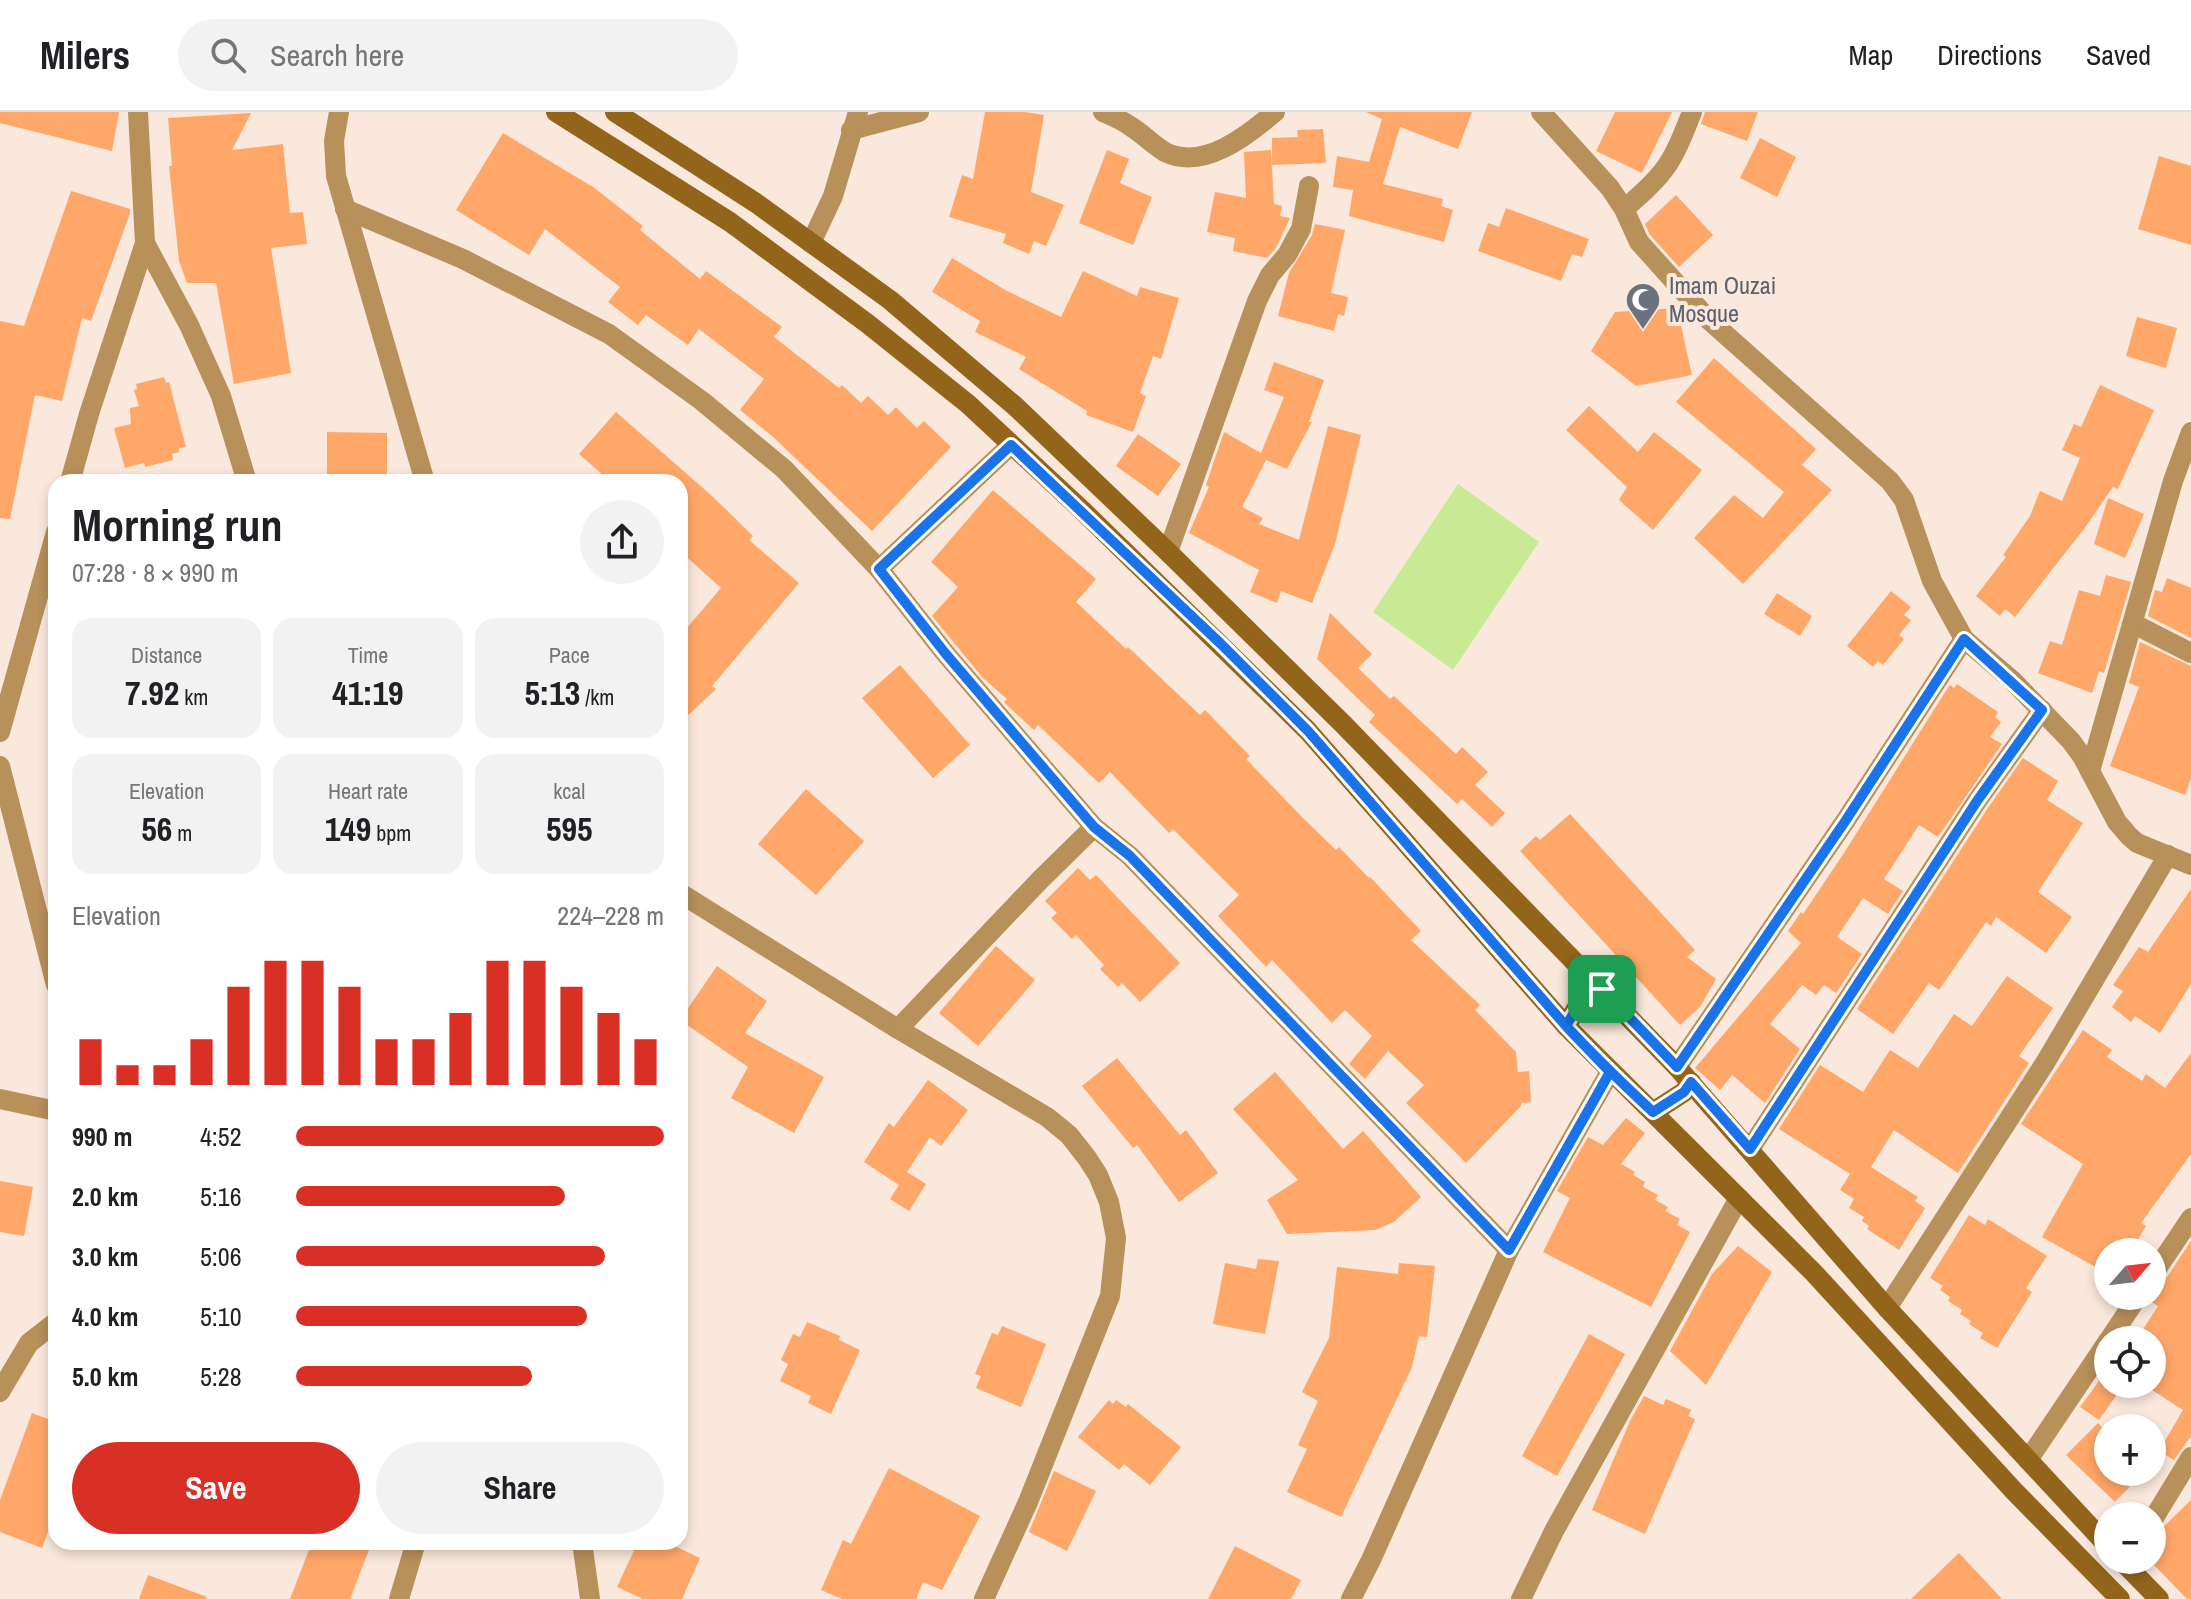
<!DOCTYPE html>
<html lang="en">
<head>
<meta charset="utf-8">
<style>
	body { margin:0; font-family:"Archivo Narrow",sans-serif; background:#f2f2f2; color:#202124; height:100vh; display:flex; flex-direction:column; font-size:30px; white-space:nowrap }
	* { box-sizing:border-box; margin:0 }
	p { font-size:26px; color:#757577 }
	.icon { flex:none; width:44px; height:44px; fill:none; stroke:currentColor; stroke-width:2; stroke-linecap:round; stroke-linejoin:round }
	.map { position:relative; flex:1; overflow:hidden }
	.drawer { position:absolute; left:48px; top:362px; width:640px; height:1076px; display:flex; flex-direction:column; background:#fff; border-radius:24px; box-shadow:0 4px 12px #0003 }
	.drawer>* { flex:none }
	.needle { width:52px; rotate:62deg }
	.fabs { position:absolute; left:2094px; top:1126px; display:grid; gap:16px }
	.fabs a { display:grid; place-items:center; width:72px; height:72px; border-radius:50%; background:#fff; box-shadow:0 4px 12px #0003; font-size:40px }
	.pin { position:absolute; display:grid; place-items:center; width:68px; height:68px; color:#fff; margin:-34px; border-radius:16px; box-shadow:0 4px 12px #0006 }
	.round { display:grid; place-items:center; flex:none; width:84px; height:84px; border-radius:42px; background:#f2f2f2 }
	.overview { display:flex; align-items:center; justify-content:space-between; height:136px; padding:0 24px }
	h1 { font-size:44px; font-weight:700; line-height:60px }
	.metrics { display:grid; grid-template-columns:repeat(3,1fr); gap:12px; height:136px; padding:8px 24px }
	.metrics div { display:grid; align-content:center; border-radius:20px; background:#f2f2f2; text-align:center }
	.metrics b { font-size:34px; font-weight:700 }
	.metrics small { font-size:22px; font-weight:400 }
	.metrics p { font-size:22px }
	.chart { height:224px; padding:16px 24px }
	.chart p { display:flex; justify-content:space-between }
	.chart svg { width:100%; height:144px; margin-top:8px; stroke:#d93025; stroke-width:6 }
	.cta { display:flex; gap:16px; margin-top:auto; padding:16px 24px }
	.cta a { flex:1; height:92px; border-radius:48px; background:#d93025; color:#fff; font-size:32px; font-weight:700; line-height:92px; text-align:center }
	.cta a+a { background:#f2f2f2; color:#202124 }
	ul { padding:0 24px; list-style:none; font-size:26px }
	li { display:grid; grid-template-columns:128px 96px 1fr; align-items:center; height:60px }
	li i { height:20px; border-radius:10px; background:#d93025 }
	header { display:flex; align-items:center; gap:48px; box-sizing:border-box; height:112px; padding:0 40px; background:#fff; border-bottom:2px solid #e0e0e0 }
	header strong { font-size:38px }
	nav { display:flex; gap:44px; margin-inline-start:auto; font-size:28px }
	.search { width:560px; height:72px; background:#f2f2f2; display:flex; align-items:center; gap:20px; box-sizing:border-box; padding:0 28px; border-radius:44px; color:#757577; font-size:30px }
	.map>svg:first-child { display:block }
</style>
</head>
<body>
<header>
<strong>Milers</strong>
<div class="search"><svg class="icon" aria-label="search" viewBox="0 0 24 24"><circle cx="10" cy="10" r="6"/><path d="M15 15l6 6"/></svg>Search here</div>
<nav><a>Map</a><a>Directions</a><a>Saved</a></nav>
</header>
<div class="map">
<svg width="2191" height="1487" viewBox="0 0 2191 1487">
	<rect width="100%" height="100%" fill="#fae8dc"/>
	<polygon fill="#c8ea94" points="1458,372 1539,430 1453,558 1373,500"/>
	<g fill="#ffa769">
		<polygon points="0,0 119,0 112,39 0,11"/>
		<polygon points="985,0 1025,0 1044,3 1031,80 1064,93 1046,134 1034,129 1029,142 1003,131 1006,122 949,105 962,63 973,67"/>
		<polygon points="1366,0 1472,0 1458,37 1400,15 1383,72 1443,87 1441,94 1453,98 1444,130 1349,104 1353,78 1333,75 1337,44 1369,50 1382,7"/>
		<polygon points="1615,0 1672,0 1642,61 1596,39"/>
		<polygon points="1705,0 1758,0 1747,29 1701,12"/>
		<polygon points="251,1 232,38 283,32 290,101 303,100 307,132 271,136 291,261 234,272 216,171 187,171 179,149 169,54 172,54 168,6"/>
		<polygon points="1323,17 1326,51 1272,53 1272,26 1298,25 1297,18"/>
		<polygon points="503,21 593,75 643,114 640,118 700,167 706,159 782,215 774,225 839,276 842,273 861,291 868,284 888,303 896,295 917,316 924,309 951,335 872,419 772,324 740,298 764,267 699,217 688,233 646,203 638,213 608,190 620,175 545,117 529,143 456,98"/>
		<polygon points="1760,26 1796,45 1777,85 1740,66"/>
		<polygon points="1107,38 1129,47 1120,71 1152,85 1133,133 1079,111"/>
		<polygon points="1271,38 1274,92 1282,94 1280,104 1290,106 1276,136 1267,146 1233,139 1235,126 1207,120 1215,80 1246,86 1244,40"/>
		<polygon points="2159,44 2191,54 2191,133 2138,117"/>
		<polygon points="71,79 130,97 130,101 91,209 82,206 62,289 35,283 10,407 0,406 0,209 24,214"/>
		<polygon points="1676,83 1713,123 1679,155 1650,123 1645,112"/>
		<polygon points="1506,96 1589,127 1582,145 1572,142 1561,169 1478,139 1488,111 1499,115"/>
		<polygon points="1315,112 1345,118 1331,181 1348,185 1344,204 1338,202 1334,219 1278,204 1289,161 1312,123"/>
		<polygon points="952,146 1007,179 1061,205 1083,159 1137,184 1140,175 1179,186 1161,247 1153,244 1140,281 1146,284 1133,320 1086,303 1087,299 1019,257 1026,245 975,220 980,209 932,180"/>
		<polygon points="1677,196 1692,263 1636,274 1591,239 1615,200"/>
		<polygon points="2137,205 2177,216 2166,256 2126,244"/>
		<polygon points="1714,246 1816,337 1802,353 1832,378 1743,472 1694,426 1734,383 1763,406 1784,380 1676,290"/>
		<polygon points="1274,250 1324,268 1309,310 1312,310 1287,357 1266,348 1242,395 1263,406 1259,412 1299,428 1328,314 1361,323 1335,432 1312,491 1281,479 1277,491 1250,480 1259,458 1189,421 1209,375 1206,373 1224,320 1261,341 1284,285 1264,278"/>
		<polygon points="164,265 166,271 169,270 186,335 179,336 179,340 172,342 173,348 145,355 144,351 125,356 114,316 131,312 130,296 139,294 134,278 137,277 136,272"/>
		<polygon points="2100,273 2154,298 2118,377 2113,375 2084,417 2015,505 2005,497 2000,504 1976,484 2006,445 2003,443 2030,404 2040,379 2062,389 2080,346 2062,338 2074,312 2081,315"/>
		<polygon points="1589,294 1638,340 1654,320 1702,358 1653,418 1619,388 1627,375 1566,318"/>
		<polygon points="616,300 711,383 753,424 749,428 799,471 712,574 716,577 680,611 680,524 721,476 680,439 680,370 611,370 579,342"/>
		<polygon points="327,320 387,321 387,370 349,370 349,362 327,362"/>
		<polygon points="1138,322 1181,352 1158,384 1116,354"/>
		<polygon points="993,378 1096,467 1076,490 1126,537 1128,535 1200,603 1205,598 1250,644 1246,647 1302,705 1336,738 1339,735 1369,766 1370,765 1421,819 1411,828 1480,893 1475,898 1516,940 1518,960 1529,959 1531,990 1521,991 1521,994 1466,1051 1406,991 1424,973 1388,939 1365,967 1349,952 1372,924 1345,898 1332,911 1272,848 1266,855 1218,804 1239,783 1173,717 1169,721 1110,660 1099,671 1038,613 1034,618 1009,595 1004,590 1007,587 983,566 932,504 958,475 931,450"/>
		<polygon points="2108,386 2144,402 2125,446 2094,432"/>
		<polygon points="2106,463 2131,470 2104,561 2099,559 2092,581 2038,561 2050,529 2062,533 2079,478 2100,484"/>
		<polygon points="2167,466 2191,476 2191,526 2148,504 2155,478 2162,480"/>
		<polygon points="1891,479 1911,495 1904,503 1911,508 1899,523 1904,527 1883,553 1878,549 1873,555 1847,534"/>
		<polygon points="1777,481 1812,504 1800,524 1764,502"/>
		<polygon points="1330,501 1372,542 1358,556 1390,587 1394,584 1456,642 1462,635 1488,660 1475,673 1505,701 1492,715 1462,687 1457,692 1369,610 1375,603 1317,547"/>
		<polygon points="2140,530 2191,554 2191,667 2185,683 2110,654 2139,575 2129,571"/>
		<polygon points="900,553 970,633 933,666 862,586"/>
		<polygon points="1957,572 1998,600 1995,605 2001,610 1990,625 2002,632 1938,725 1919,713 1884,767 1903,779 1888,802 1863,786 1837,825 1862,842 1836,881 1824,873 1816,883 1802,873 1770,912 1800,937 1765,991 1732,963 1720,978 1695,956 1801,831 1788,819 1801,800 1803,802 1844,741 1947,577 1950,573 1954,576"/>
		<polygon points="2023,646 2058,669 2047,688 2083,711 2038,780 2072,805 2046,841 1996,805 1991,814 1986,810 1939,878 1929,871 1893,922 1857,897 1988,696"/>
		<polygon points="806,677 864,729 816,783 758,732"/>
		<polygon points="1570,702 1695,838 1687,845 1716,867 1700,895 1680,913 1520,739 1536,724 1540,728"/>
		<polygon points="1078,756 1090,768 1096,763 1180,851 1140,890 1122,871 1118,875 1100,857 1104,853 1076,823 1072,827 1051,806 1057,801 1045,789"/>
		<polygon points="2191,777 2191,872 2160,921 2135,904 2131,910 2112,895 2123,879 2113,873 2139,835 2148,840"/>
		<polygon points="996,834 1035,868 978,934 939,901"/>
		<polygon points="717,854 767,889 745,921 824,965 794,1021 731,986 748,955 680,908"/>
		<polygon points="2007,864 2053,896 2019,944 2029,951 1958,1061 1894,1018 1871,1055 1918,1085 1915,1089 1925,1096 1899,1138 1867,1117 1869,1114 1862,1109 1864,1105 1849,1096 1854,1087 1840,1078 1850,1062 1779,1017 1820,953 1863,980 1890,938 1918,956 1954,902 1972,914"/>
		<polygon points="2083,918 2112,938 2107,945 2142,969 2146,962 2165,976 2191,941 2191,1042 2141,1111 2146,1114 2131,1140 2108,1140 2108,1162 2042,1125 2083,1052 2021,1012"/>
		<polygon points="1117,946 1180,1023 1186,1018 1218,1061 1179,1090 1137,1033 1133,1036 1082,974"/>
		<polygon points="1275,960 1343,1037 1363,1019 1421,1085 1394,1110 1375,1118 1287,1122 1267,1088 1298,1068 1233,997"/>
		<polygon points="928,968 968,998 941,1034 930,1025 907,1060 926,1072 909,1099 890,1087 899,1073 864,1050 889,1011 894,1015"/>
		<polygon points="1626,1006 1645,1021 1621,1052 1635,1060 1633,1063 1645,1070 1643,1075 1658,1083 1655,1088 1668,1095 1665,1099 1680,1107 1677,1113 1690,1120 1651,1195 1543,1140 1570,1086 1557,1079 1588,1025 1603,1033"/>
		<polygon points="0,1069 33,1075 24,1124 0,1120"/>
		<polygon points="1969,1103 1985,1113 1988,1107 2047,1144 2026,1176 2032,1180 1997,1236 1980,1226 1983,1221 1969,1212 1971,1209 1960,1202 1962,1198 1948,1189 1950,1185 1940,1178 1943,1174 1930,1166"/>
		<polygon points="2191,1129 2191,1324 2174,1348 2159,1339 2183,1298 2152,1278 2152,1228 2136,1228 2158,1194 2150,1189 2152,1177 2163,1171"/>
		<polygon points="1738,1134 1772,1160 1706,1273 1670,1239 1712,1162"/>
		<polygon points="1258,1147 1279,1149 1265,1222 1213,1212 1225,1151 1256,1157"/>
		<polygon points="1399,1151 1435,1154 1427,1225 1419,1224 1412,1255 1341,1405 1287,1380 1307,1337 1298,1333 1318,1289 1302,1280 1329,1226 1337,1155 1398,1162"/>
		<polygon points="807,1210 840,1224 839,1228 860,1238 831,1302 808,1291 811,1284 780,1269 788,1252 781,1248 793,1222 800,1225"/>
		<polygon points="1002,1214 1046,1232 1021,1295 976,1276 981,1264 975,1262 992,1221 998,1223"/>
		<polygon points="1589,1222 1625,1242 1557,1364 1522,1344"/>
		<polygon points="2102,1265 2108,1272 2120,1278 2099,1308 2080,1295"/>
		<polygon points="1644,1284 1663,1293 1666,1287 1691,1298 1688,1304 1695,1307 1645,1422 1592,1398 1630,1309"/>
		<polygon points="1109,1288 1113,1292 1116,1288 1126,1295 1128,1292 1181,1335 1150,1373 1124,1352 1119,1358 1078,1325"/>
		<polygon points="32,1301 56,1310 56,1399 42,1436 0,1420 0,1388"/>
		<polygon points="2098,1311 2108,1321 2108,1360 2144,1360 2115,1390 2066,1343"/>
		<polygon points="889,1356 980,1404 942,1478 923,1470 916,1487 842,1487 821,1478 843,1428 851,1432"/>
		<polygon points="1054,1359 1096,1379 1067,1439 1029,1420"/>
		<polygon points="2191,1388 2191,1487 2187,1487 2152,1451 2152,1426"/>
		<polygon points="312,1430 372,1430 350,1487 290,1487"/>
		<polygon points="638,1430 666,1430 700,1446 682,1487 643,1487 617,1475"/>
		<polygon points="1235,1434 1301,1468 1291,1487 1208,1487"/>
		<polygon points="1959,1441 2002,1487 1911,1487"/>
		<polygon points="148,1463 207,1485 206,1487 139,1487"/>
	</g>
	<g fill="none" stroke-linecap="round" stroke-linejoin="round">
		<g stroke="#b7905a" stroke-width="20">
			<polyline points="339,0 334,29 336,64 425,370"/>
			<path d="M1103 0C1112 4 1122 8 1130 14 1142 21 1153 33 1165 40 1203 59 1247 24 1275 0"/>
			<polyline points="1541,0 1610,76 1624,97 1639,130 1709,208 1890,369 1904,388 1932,469 1964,527 2012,568 2071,629 2082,644 2117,710 2129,724 2137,731 2191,753"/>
			<polyline points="851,18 919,0"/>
			<polyline points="345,97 463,147 609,222 702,289 784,357 879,457 945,541 1094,715 1130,744 1509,1138"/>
			<path d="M1624 97C1667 61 1672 51 1692 0"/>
			<polyline points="145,131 189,213 221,284 247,370"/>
			<polyline points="811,131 833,84 858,0"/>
			<polyline points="70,370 89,302 145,131 138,0"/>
			<polyline points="1168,440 1257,189 1270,163 1287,143 1301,117 1309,74"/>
			<polyline points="879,457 1011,333"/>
			<polyline points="2134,512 2191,541"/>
			<polyline points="0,620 56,420"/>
			<polyline points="0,654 56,873"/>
			<polyline points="2090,659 2173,369 2191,320"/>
			<polyline points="680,781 898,917 1047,1005 1069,1023 1087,1046 1098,1063 1109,1090 1116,1126 1110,1184 1028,1390 984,1487"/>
			<polyline points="898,917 1040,768 1094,715"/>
			<polyline points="1677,955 1846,708 1964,527"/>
			<polyline points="0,987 56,999"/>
			<polyline points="1750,1037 1977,689 2042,598"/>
			<polyline points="2152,1164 2191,1106"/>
			<polyline points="1887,1196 2045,951 2168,743"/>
			<polyline points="2109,1228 2138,1184"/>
			<polyline points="0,1280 29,1231 56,1210"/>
			<polyline points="2028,1348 2108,1229"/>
			<polyline points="2152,1409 2191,1345"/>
			<polyline points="582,1430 590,1487"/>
			<polyline points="399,1487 416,1430"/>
			<polyline points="1351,1487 1371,1448 1509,1138 1610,960"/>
			<polyline points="1521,1487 1554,1419 1739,1086"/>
		</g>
		<g stroke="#92651b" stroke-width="20">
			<polyline points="556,0 730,110 868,212 968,292 1082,398 1308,619 1566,914 1814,1161 2014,1379 2120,1487"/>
			<polyline points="615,0 756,91 890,188 1015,294 1168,440 1343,612 1677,955 1887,1196 2108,1434"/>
			<polyline points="1566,914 1578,894 1602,877"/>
			<polyline points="1653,1000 1684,980 1691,970"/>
			<polyline points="2121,1448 2159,1487"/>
		</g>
	</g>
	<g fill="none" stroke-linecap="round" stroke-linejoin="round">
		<defs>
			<path id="route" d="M1602 877 1578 894 1566 914 1610 960 1509 1138 1130 744 1094 715 945 541 879 457 1011 333 1221 532 1308 619 1566 914C1594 944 1623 972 1653 1000L1684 980 1691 970 1750 1037 1977 689 2042 598 1964 527 1846 708 1677 955 1602 877"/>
		</defs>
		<use href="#route" stroke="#fff" stroke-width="16"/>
		<use href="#route" stroke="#1a73e8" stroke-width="10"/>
	</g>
	<defs>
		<symbol id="mosque-pin" viewBox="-11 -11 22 30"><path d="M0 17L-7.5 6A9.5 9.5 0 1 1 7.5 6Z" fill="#6b7280" stroke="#fae8dc"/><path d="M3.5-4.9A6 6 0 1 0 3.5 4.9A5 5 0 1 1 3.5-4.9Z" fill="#fff"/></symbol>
	</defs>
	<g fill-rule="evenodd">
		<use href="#mosque-pin" x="1623" y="168" width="40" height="54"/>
	</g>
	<g text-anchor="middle" stroke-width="8" stroke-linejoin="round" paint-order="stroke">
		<g font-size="24" fill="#5b616d" stroke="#fae8dc" text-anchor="start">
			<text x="1669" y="182">Imam Ouzai<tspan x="1669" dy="28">Mosque</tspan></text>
		</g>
	</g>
</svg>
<div class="fabs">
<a><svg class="needle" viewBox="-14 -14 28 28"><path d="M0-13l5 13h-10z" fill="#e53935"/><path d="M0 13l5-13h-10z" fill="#757577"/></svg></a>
<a><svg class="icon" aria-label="locate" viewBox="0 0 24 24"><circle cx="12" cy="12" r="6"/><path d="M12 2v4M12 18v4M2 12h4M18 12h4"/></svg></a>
<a>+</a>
<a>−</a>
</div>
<div class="pin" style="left:1602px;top:877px;background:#1e9e55"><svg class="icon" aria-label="arrive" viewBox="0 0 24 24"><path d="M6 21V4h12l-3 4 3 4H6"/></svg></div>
<section class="drawer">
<div class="overview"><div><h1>Morning run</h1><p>07:28 · 8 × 990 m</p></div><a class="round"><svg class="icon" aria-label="share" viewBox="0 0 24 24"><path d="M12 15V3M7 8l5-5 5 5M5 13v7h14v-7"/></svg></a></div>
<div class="metrics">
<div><p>Distance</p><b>7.92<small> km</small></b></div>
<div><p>Time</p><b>41:19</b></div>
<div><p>Pace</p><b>5:13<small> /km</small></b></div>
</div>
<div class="metrics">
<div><p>Elevation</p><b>56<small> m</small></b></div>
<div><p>Heart rate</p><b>149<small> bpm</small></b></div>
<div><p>kcal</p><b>595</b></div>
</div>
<div class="chart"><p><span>Elevation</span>224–228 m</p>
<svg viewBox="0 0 160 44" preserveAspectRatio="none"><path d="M5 44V30M15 44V38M25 44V38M35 44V30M45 44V14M55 44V6M65 44V6M75 44V14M85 44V30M95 44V30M105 44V22M115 44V6M125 44V6M135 44V14M145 44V22M155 44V30"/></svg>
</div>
<ul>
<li><b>990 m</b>4:52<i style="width:100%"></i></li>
<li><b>2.0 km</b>5:16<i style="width:73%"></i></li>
<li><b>3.0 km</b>5:06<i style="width:84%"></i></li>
<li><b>4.0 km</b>5:10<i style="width:79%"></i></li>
<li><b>5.0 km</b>5:28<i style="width:64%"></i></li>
</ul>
<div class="cta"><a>Save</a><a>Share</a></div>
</section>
</div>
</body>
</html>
